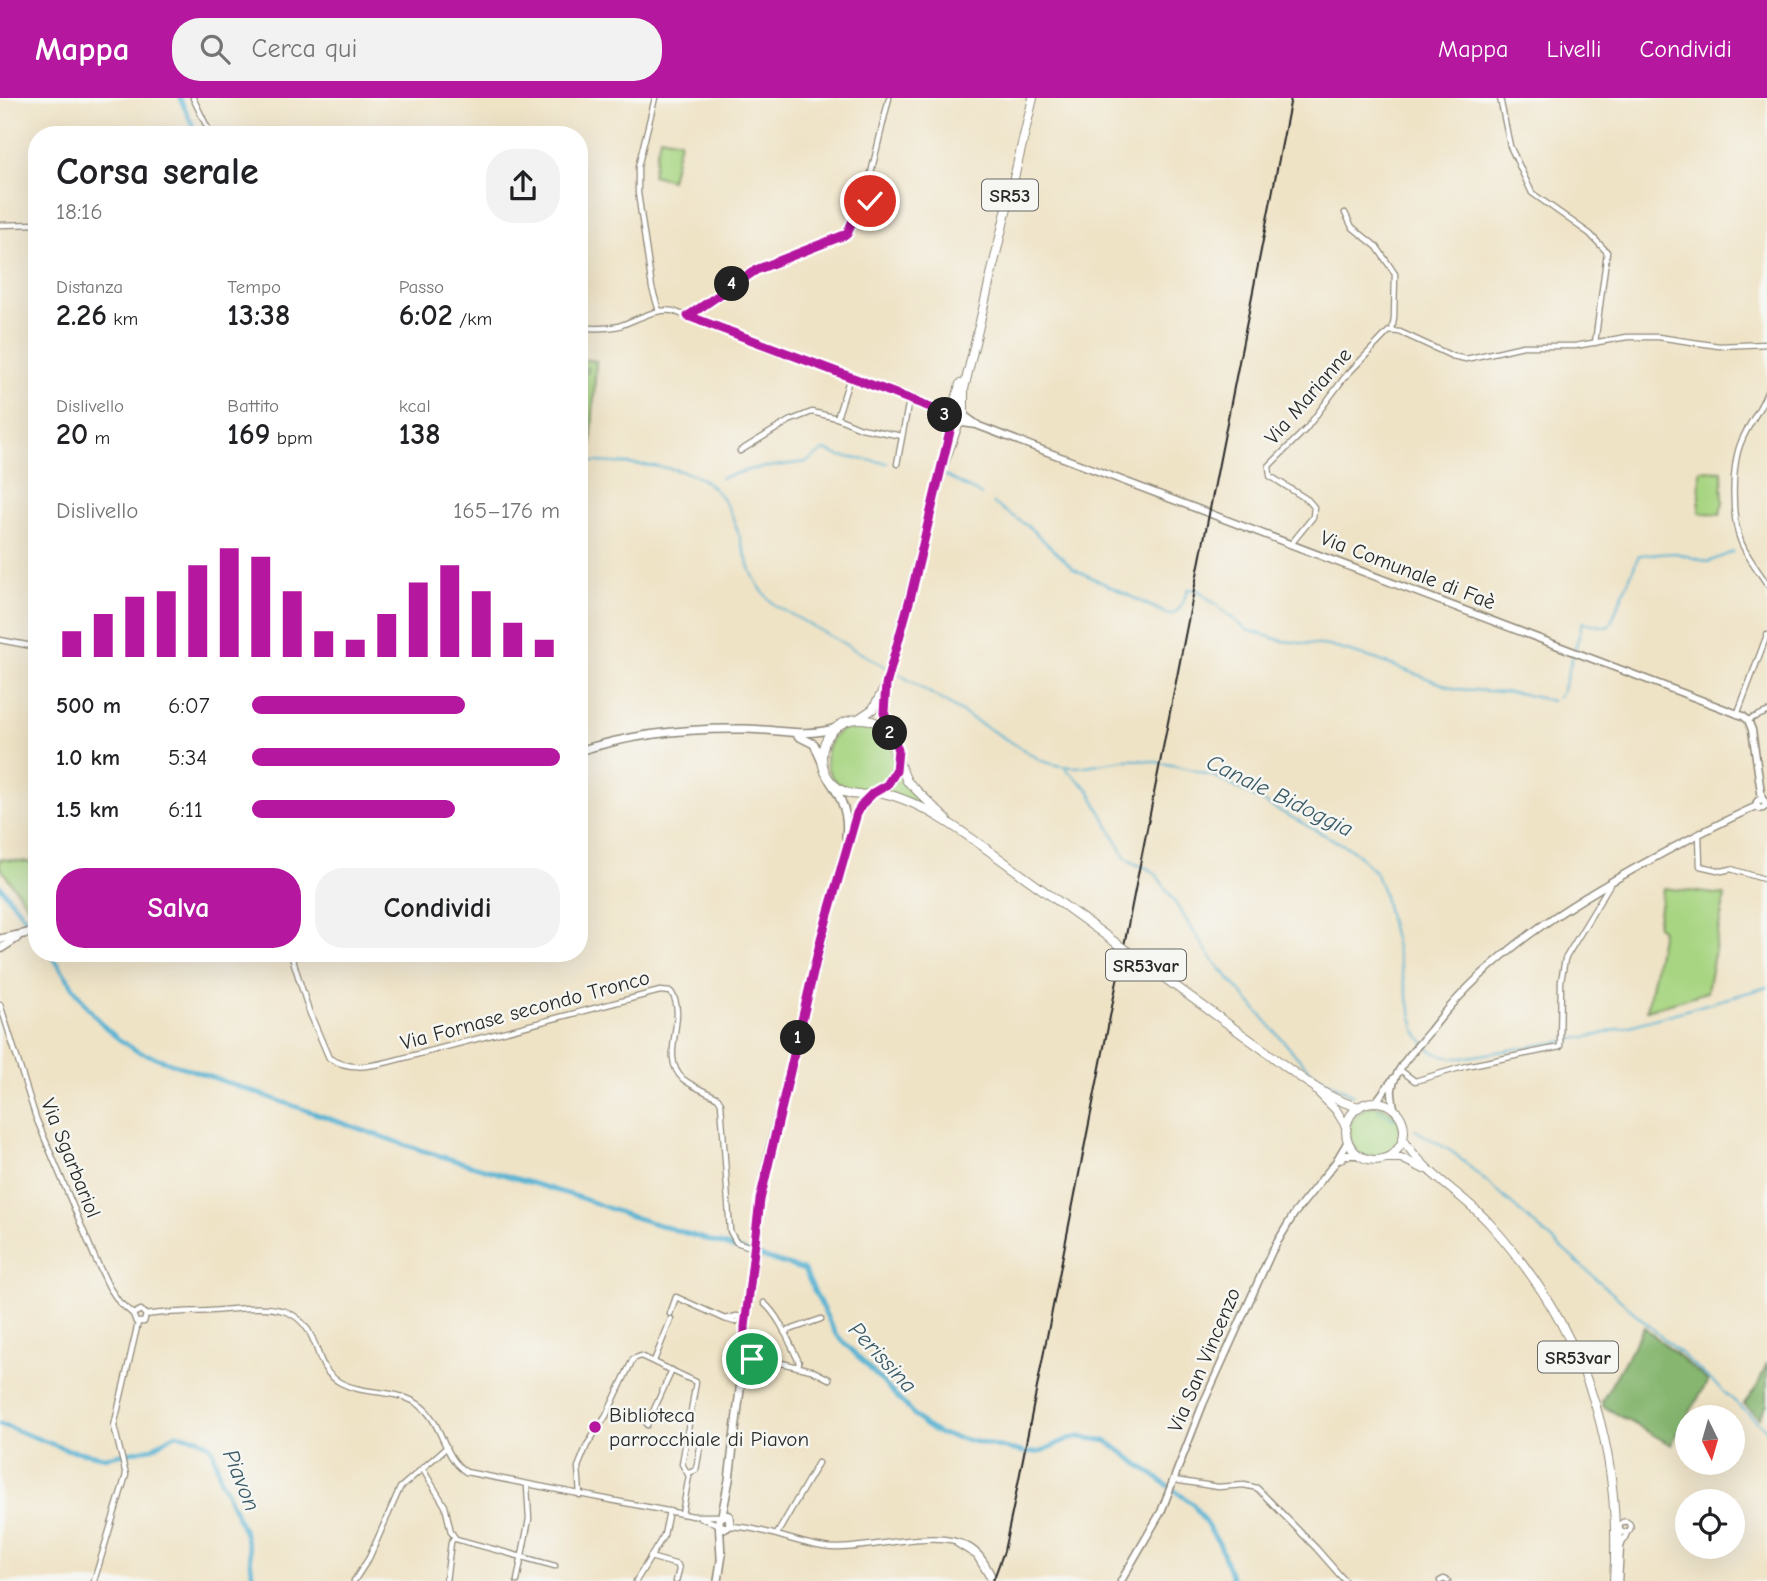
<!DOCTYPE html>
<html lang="it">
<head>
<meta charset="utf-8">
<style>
	body { margin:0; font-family:"Comic Neue",sans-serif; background:#f2f2f2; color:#202124; height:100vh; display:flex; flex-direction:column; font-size:26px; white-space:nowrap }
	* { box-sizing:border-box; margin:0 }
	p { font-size:23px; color:#757577 }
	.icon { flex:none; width:38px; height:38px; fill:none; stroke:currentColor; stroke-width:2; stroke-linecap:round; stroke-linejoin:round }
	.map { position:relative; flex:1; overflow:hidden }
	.drawer { position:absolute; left:28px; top:28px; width:560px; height:836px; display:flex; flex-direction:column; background:#fff; border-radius:28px; box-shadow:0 7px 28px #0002 }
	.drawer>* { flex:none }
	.needle { width:46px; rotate:175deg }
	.fabs { position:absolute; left:1675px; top:1307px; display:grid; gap:14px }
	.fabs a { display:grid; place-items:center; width:70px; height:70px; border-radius:50%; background:#fff; box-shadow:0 7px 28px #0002; font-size:35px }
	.pin { position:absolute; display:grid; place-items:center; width:60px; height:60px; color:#fff; margin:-30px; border:4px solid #fff; border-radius:50%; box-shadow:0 2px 7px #0007 }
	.km { position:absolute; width:35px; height:35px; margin:-18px; border-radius:50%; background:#222; color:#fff; font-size:19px; line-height:35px; text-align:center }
	.round { display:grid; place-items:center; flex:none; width:74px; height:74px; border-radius:28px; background:#f2f2f2 }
	.head { display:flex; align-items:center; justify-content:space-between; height:119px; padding:0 28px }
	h1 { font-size:38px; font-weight:600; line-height:52px }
	.figures { display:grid; grid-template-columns:repeat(3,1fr); gap:10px; height:119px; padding:7px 28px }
	.figures div { display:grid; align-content:center }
	.figures b { font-size:30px; font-weight:600 }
	.figures small { font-size:19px; font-weight:400 }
	.figures p { font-size:19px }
	.chart { height:196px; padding:14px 28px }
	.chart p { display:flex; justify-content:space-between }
	.chart svg { width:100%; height:126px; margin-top:7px; stroke:#b5179e; stroke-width:6 }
	.button { display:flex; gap:14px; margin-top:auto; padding:14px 28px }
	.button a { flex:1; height:80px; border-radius:28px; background:#b5179e; color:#fff; font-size:28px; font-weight:600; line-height:80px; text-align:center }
	.button a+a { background:#f2f2f2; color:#202124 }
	ul { padding:0 28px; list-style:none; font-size:23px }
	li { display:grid; grid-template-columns:112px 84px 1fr; align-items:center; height:52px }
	li i { height:18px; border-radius:9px; background:#b5179e }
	header { display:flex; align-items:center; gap:42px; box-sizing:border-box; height:98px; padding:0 35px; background:#b5179e; color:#fff }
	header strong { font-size:33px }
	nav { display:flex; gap:38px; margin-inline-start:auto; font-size:24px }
	.search { width:490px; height:63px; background:#f2f2f2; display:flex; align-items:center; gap:18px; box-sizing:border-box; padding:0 24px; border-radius:28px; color:#757577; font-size:26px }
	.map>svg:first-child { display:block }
</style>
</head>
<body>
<header>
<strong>Mappa</strong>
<div class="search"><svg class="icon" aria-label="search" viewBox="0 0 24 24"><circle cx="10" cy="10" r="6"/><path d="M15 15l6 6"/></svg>Cerca qui</div>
<nav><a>Mappa</a><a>Livelli</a><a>Condividi</a></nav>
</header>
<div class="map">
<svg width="1767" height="1483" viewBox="0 0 1767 1483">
	<rect width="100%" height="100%" fill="#f6f6f2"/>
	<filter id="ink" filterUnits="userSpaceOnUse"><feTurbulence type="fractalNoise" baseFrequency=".0143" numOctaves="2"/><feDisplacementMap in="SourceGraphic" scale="14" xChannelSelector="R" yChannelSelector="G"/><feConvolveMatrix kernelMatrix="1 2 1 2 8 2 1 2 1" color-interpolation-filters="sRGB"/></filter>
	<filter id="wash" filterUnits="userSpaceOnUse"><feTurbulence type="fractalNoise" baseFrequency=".00686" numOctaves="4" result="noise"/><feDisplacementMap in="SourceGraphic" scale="28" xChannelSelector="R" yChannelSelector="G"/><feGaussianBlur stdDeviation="1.57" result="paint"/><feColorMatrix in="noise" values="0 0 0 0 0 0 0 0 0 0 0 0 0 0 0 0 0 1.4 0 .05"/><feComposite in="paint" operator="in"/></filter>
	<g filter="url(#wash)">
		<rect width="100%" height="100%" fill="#efe3c6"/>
		<g fill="#a8d582" stroke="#6a8056" stroke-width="2">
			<polygon points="660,39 680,43 671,82 652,77"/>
			<polygon points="579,261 596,263 591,353 579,352 579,274 587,275 588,271 579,269"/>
			<polygon points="1700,372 1722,373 1723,404 1720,416 1699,415"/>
			<circle cx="860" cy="660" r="34"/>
			<polygon points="899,674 942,720 885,693 896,683"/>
			<polygon points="0,761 37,765 37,821 0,769"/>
			<polygon points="1663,790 1725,797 1707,894 1647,912 1662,832 1657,828"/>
			<circle cx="1375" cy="1034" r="26"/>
		</g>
		<g fill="#86b670" stroke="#58704e" stroke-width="2">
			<polygon points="1644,1229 1708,1283 1671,1347 1603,1308 1602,1303"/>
			<polygon points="1767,1265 1767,1306 1759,1320 1744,1306 1758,1287"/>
		</g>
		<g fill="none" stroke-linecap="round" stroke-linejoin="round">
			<g stroke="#55b2d3" stroke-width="2">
				<path d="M579 363C613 366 679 364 706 384 726 398 734 421 741 443 749 469 755 490 776 508L886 569"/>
				<polyline points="943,376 981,397"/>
				<polyline points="721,380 752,371 806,364 825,352 840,358 887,365"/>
				<path d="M993 405 1029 429 1074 471 1169 517C1181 515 1184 501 1188 491L1198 492 1247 532 1283 543 1329 548 1375 561 1456 591 1518 595 1552 603"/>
				<path d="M894 573 1042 663C1080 675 1087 666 1124 662 1148 660 1193 671 1216 679L1353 752 1375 774 1383 794 1415 931C1427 953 1437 960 1462 960L1598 937 1767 889"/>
				<polyline points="1558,600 1562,594 1583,524 1606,529 1610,527 1639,457 1676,455 1708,464 1733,454"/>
				<path d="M1066 671 1089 692 1126 760C1135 769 1147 767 1156 776L1212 861 1300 962 1317 978 1353 997"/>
				<polyline points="1378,1011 1394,1021"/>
				<polyline points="1415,1032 1454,1055 1767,1332"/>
			</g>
			<g stroke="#55b2d3" stroke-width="4.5">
				<polyline points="180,0 197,37"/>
				<polyline points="0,788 33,830"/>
				<path d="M51 856C76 892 97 932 137 953L417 1051 578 1099 627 1117 804 1172 835 1235 924 1327 940 1336 1023 1354"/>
				<polyline points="0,1326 65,1351 105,1359 152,1350 176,1336 198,1340 208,1346 213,1352 221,1382 245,1436 250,1457 253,1483"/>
				<polyline points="1027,1355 1040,1354 1068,1341 1080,1339 1107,1343 1193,1406 1220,1447 1233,1483"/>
			</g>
		</g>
	</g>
	<g filter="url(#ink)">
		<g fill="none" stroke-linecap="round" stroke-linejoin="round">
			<defs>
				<g id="minor">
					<polyline points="193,0 211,37"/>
					<polyline points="655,0 638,69 638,95 652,190 659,213"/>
					<polyline points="1500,0 1510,48 1532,95 1590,136 1607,154 1595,245"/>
					<polyline points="865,100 889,0"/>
					<circle cx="865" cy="107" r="6"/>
					<polyline points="1345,115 1352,129 1377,149 1395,176 1394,220 1392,233"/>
					<polyline points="0,127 37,126"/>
					<polyline points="688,218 756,172 847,136 860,110"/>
					<path d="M579 229C593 231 606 231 619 228 637 222 654 210 673 213L909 302 938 312 952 314"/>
					<path d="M1767 294C1761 311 1749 325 1742 342 1731 366 1731 420 1741 444 1747 459 1758 472 1767 486"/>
					<polyline points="941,314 950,321"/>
					<polyline points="837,320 850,279"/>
					<polyline points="740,353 789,323 812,314 837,320 861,330 902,338"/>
					<polyline points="897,366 909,302"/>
					<polyline points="1291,446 1313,419 1314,409 1308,402 1270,378 1269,368 1306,331 1344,280 1389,233 1400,234 1452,258 1466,261 1523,248 1575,248 1627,239 1658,239 1719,248 1767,246"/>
					<polyline points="0,542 37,549"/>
					<polyline points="1737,617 1767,537"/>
					<polyline points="1748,622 1767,614"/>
					<polyline points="1699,736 1700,768 1722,773 1731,771 1767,782"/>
					<path d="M291 856 309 913 329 960C349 972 367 969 388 964L660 893 671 894C689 919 658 958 683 981 693 989 707 994 718 1000L721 1005 730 1133 736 1144 754 1150"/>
					<polyline points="0,906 36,1020 95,1160 109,1189 119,1204 133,1216 136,1224 144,1224 146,1217"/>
					<polyline points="1400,972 1415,983 1466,968 1560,949 1561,883 1565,861 1612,783"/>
					<path d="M764 1205C780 1219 789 1244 799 1264L798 1269"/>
					<polyline points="133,1216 141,1212 146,1217"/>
					<polyline points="670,1216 676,1199 725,1221"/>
					<path d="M146 1217C167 1214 188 1214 210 1213 232 1212 262 1206 284 1213 294 1216 303 1224 308 1232 321 1252 317 1272 341 1285 366 1298 400 1290 422 1309 443 1327 443 1359 466 1374L693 1418H720"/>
					<polyline points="743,1220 735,1224 725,1221 737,1218 745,1220"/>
					<polyline points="784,1234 821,1221"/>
					<polyline points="752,1261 760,1260 811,1272 829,1281"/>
					<polyline points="654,1263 671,1221"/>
					<polyline points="647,1327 672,1272"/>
					<polyline points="687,1338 697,1340 701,1344 696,1372 689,1375"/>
					<polyline points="422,1370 445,1408 451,1434 456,1441 555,1468"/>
					<polyline points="1174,1382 1218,1389 1244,1387 1257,1390 1316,1450 1345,1483"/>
					<polyline points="580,1397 578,1369 587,1347 606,1318 633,1261 641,1258 696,1284 682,1366 689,1378 682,1416"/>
					<polyline points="700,1420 718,1426"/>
					<circle cx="1625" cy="1429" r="5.5"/>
					<path d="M729 1428C762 1429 792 1444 824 1449 864 1455 934 1428 968 1448 980 1454 986 1465 992 1477"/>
					<polyline points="1620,1434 1621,1448 1627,1435"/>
					<polyline points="777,1436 818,1365"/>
					<polyline points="957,1446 976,1458 990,1481"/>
					<polyline points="650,1459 678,1467 679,1472 676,1483"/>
					<polyline points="94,1483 126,1377 114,1328 138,1225"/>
					<polyline points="354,1483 369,1460 400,1390 447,1349"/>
					<polyline points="446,1483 451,1444 454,1440"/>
					<polyline points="517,1483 529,1421 527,1388"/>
					<polyline points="636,1483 664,1437 669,1413"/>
					<polyline points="1440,1483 1444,1481 1448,1483"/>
					<polyline points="1619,1483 1621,1448"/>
				</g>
				<g id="tertiary">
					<polyline points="965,318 979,328 1743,618 1748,622 1752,632 1762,701"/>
					<polyline points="962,325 977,327"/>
					<circle cx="1761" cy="706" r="4.5"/>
					<polyline points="1375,1005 1393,981"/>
					<path d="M1394 1012C1394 1005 1391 998 1392 991 1395 970 1417 949 1430 933 1490 855 1567 807 1652 761 1687 742 1721 724 1757 708"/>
					<polyline points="1339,1062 1346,1057 1359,1057"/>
					<polyline points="1121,1483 1161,1414 1203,1306 1272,1153 1294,1116 1335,1065 1348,1043"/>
				</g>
				<g id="secondary">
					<polyline points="798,638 814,646 822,664"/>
					<path d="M579 653C631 636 690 630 745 631 776 631 805 640 836 630"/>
					<path d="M830 683C842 701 849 717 846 739"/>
					<polyline points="0,841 37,833"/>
					<polyline points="0,851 17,840"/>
					<circle cx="746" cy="1262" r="5.5"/>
					<polyline points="745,1257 745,1229 760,1102 769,1055 843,760 857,715 873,695"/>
					<polyline points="722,1417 729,1382 743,1267"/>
					<polyline points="720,1428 726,1430 730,1427 729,1418 724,1417 719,1421 721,1459"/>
					<polyline points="718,1483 722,1456"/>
				</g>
				<g id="primary">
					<circle cx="957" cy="319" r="7"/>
					<polyline points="953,314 960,286"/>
					<polyline points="964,317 964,291 1033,0"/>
					<polyline points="885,594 884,614 890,633"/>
					<polyline points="858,621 873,611 886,587 943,368 958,327"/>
					<circle cx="860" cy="659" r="38"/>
					<polyline points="898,663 907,683 947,722"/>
					<path d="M876 694C925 700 988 753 1029 782"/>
					<path d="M1264 952C1292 973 1324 1001 1359 1009"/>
					<polyline points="1317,993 1336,1012 1347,1030"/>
					<circle cx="1375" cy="1033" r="29"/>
					<path d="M1403 1041C1424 1076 1463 1096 1490 1126 1583 1229 1623 1345 1614 1483"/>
					<polyline points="1387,1060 1401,1060 1424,1071"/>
				</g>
			</defs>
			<use href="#minor" stroke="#8d8778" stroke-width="7"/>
			<use href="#tertiary" stroke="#8d8778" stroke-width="9"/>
			<use href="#secondary" stroke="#8d8778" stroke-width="10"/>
			<use href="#primary" stroke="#8d8778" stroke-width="10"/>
			<use href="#minor" stroke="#fff" stroke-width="4.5"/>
			<use href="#tertiary" stroke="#fff" stroke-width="6"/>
			<use href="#secondary" stroke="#fff" stroke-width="7"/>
			<use href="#primary" stroke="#fff" stroke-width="8"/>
			<polyline stroke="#2b2b2b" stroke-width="2" points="993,1483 1004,1453 1014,1406 1291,0"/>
			<defs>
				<polyline id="primary-bridge" points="1029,782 1264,952"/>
			</defs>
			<use href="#primary-bridge" stroke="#8d8778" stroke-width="10" stroke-linecap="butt"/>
			<use href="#primary-bridge" stroke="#fff" stroke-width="8"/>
		</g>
	</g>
	<g fill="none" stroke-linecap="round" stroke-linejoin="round" filter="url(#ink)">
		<defs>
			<polyline id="route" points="752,1261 745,1257 745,1229 760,1102 821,841 857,715 863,705 873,695 887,687 896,673 898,652 884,614 886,587 911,497 952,325 941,313 688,218 756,172 847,136 855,118 862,112 866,113 871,109 870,103"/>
		</defs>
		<use href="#route" stroke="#fff" stroke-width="14"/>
		<use href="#route" stroke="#b5179e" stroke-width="9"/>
	</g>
	<circle fill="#b5179e" stroke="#f6f6f2" stroke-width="2.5" cx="595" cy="1329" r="7"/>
	<g text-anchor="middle" stroke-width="5" stroke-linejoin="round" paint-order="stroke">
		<g fill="#f6f6f2" stroke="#686867" stroke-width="2">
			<rect x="982" y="81.5" width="56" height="31" rx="5"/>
			<rect x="1106" y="851.5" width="80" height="31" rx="5"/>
			<rect x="1538" y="1243.5" width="80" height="31" rx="5"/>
		</g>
		<g font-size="19" font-weight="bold" fill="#2b2b2b">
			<text x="1010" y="104">SR53</text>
			<text x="1146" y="874">SR53var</text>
			<text x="1578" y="1266">SR53var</text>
		</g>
		<g font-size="21" fill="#2b2b2b" stroke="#f6f6f2">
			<text transform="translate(1308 298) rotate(-49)" y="7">Via Marianne</text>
			<text transform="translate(1408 472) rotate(21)" y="7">Via Comunale di Faè</text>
			<text transform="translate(525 912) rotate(-15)" y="7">Via Fornase secondo Tronco</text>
			<text transform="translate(71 1060) rotate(68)" y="7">Via Sgarbariol</text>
			<text transform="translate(1204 1262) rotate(-67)" y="7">Via San Vincenzo</text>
		</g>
		<g font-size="21" fill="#2b2b2b" stroke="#f6f6f2" text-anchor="start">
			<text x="609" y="1324">Biblioteca<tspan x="609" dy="24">parrocchiale di Piavon</tspan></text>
		</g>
		<g font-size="23" font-style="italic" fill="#3a5a66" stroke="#f6f6f2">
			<text transform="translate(1280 697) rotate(26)" y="8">Canale Bidoggia</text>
			<text transform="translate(883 1259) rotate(47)" y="8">Perissina</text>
			<text transform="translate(242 1382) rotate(68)" y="8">Piavon</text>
		</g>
	</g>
</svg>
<div class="fabs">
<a><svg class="needle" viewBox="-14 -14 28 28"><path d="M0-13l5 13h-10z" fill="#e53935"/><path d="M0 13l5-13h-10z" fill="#757577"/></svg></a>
<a><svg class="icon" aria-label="locate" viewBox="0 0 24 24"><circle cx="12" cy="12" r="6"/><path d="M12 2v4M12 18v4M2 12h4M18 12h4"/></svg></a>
</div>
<div class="pin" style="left:752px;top:1261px;background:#1e9e55"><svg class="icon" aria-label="arrive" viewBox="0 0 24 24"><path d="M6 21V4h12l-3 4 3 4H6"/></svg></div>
<div class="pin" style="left:870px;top:103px;background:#d93025"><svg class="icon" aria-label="check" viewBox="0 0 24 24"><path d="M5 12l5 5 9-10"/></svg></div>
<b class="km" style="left:798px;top:940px">1</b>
<b class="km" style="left:890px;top:635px">2</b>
<b class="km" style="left:945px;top:317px">3</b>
<b class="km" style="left:732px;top:186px">4</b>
<section class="drawer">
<div class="head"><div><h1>Corsa serale</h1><p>18:16</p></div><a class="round"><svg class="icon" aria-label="share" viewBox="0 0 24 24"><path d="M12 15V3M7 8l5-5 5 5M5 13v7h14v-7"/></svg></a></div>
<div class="figures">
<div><p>Distanza</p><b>2.26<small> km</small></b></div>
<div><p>Tempo</p><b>13:38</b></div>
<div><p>Passo</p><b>6:02<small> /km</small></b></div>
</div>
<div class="figures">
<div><p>Dislivello</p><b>20<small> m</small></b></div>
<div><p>Battito</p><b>169<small> bpm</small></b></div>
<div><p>kcal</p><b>138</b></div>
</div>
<div class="chart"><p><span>Dislivello</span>165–176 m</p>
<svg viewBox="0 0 160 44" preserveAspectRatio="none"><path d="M5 44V35M15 44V29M25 44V23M35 44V21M45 44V12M55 44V6M65 44V9M75 44V21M85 44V35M95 44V38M105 44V29M115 44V18M125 44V12M135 44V21M145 44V32M155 44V38"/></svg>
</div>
<ul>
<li><b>500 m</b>6:07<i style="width:69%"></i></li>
<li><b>1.0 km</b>5:34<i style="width:100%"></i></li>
<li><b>1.5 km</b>6:11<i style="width:66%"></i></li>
</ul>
<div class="button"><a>Salva</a><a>Condividi</a></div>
</section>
</div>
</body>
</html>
